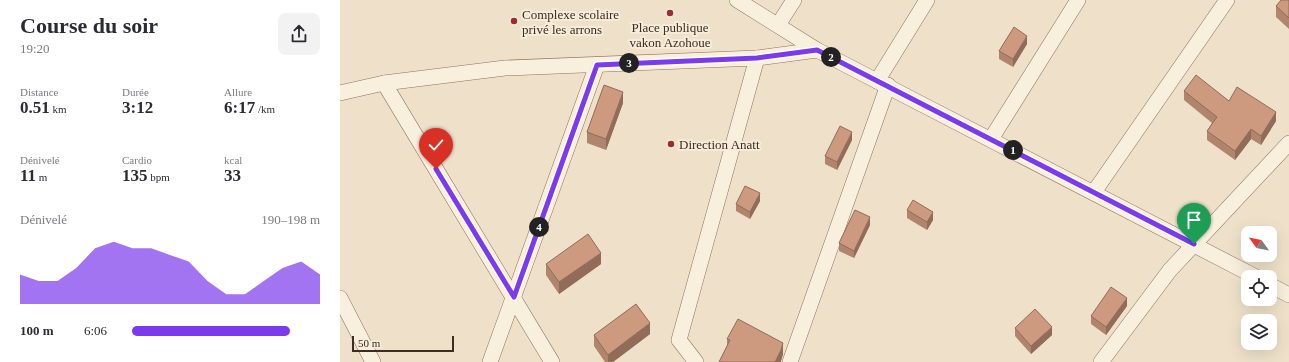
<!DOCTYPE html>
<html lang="fr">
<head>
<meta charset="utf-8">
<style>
	body { margin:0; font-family:"Times New Roman",serif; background:#f2f2f3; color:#2b2b33; height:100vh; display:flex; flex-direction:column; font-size:15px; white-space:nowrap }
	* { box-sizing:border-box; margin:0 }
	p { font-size:13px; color:#7c7c81 }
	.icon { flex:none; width:22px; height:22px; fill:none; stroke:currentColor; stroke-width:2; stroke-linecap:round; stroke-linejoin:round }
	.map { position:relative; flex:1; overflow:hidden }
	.side { display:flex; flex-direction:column; background:#fff; width:340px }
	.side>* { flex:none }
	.needle { width:26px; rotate:303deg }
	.controls { position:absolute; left:901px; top:226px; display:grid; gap:8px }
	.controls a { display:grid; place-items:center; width:36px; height:36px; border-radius:8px; background:#fff; box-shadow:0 4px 16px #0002; font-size:20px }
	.scale { position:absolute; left:12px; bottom:10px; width:102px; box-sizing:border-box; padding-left:4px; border:2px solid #3c2c21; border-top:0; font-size:11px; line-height:14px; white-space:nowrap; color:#3c2c21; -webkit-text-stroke:3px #f6ecd9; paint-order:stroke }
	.pin { position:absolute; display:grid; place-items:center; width:34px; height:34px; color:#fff; margin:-41px -17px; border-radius:50% 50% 50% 0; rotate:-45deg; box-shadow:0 0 4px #0007 }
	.pin .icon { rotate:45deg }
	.km { position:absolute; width:20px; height:20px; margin:-10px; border-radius:50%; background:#222; color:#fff; font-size:11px; line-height:20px; text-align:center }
	.round { display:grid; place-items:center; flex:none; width:42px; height:42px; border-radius:8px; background:#f2f2f3 }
	.headline { display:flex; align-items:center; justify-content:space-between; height:68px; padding:0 20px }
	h1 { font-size:22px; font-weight:700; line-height:30px }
	.stats { display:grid; grid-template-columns:repeat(3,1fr); gap:6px; height:68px; padding:4px 20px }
	.stats div { display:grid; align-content:center }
	.stats b { font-size:17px; font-weight:700 }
	.stats small { font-size:11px; font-weight:400 }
	.stats p { font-size:11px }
	.chart { height:112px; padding:8px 20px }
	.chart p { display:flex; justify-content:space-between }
	.chart svg { width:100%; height:72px; margin-top:4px; fill:#7c3aed; opacity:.7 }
	ul { padding:0 20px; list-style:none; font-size:13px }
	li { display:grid; grid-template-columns:64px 48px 1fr; align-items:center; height:30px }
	li i { height:10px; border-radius:5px; background:#7c3aed }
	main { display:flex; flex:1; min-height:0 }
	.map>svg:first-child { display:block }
</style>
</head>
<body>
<main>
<section class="side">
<div class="headline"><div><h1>Course du soir</h1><p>19:20</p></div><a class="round"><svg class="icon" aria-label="share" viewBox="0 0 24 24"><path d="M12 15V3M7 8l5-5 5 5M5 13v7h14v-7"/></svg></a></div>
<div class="stats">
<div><p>Distance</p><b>0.51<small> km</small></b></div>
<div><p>Durée</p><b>3:12</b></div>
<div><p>Allure</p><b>6:17<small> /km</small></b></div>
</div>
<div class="stats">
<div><p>Dénivelé</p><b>11<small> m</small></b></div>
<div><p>Cardio</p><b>135<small> bpm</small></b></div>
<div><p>kcal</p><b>33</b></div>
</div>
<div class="chart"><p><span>Dénivelé</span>190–198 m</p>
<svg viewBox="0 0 160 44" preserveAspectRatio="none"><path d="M0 44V26L10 30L20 30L30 22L40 10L50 6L60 10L70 10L80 14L90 18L100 30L110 38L120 38L130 30L140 22L150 18L160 26V44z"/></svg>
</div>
<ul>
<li><b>100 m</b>6:06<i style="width:84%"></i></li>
</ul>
</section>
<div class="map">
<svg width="949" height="362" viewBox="0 0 949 362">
	<rect width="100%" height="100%" fill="#efe1c9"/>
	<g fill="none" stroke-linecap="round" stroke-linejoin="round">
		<defs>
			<g id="minor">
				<polyline points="397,0 477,50"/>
				<polyline points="438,25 454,0"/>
				<polyline points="417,58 477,50 916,277"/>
				<polyline points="537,81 587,0"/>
				<polyline points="44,83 212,362"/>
				<polyline points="0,93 44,83 165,68 417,58 339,340 356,362"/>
				<polyline points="651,139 738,0"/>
				<polyline points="754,192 887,0"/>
				<polyline points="930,285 949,295"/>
				<polyline points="0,298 33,362"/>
				<polyline points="150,362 257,65"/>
				<polyline points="450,362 548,85"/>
				<polyline points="761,362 830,270 949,143"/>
			</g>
		</defs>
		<use href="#minor" stroke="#8c735d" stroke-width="16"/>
		<use href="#minor" stroke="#f9efdd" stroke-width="15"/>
	</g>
	<g fill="#b0846d">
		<polygon points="949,0 949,29 936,17 936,6"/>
		<polygon points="687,44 673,67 659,59 659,51"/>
		<polygon points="844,91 889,101 936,121 921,145 911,139 895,160 867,140 867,131 872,123 844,100"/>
		<polygon points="283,103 266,150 247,143 247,132"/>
		<polygon points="512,140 497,170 485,164 485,156"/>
		<polygon points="420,201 410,219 396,211 396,204"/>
		<polygon points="567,210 593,220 587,230 567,218"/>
		<polygon points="530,225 514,258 499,251 499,243"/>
		<polygon points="206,264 261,264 219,294 206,275"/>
		<polygon points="787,306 766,335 751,324 751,316"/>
		<polygon points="675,328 712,335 691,354 675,336"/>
		<polygon points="310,334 273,362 265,362 254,346 254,335"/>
		<polygon points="387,339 443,354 441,361 441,362 379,362 387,346"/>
	</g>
	<g fill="#906c59">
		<polygon points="687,36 687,44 673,67 673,59"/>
		<polygon points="283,92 283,103 266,150 266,139"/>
		<polygon points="936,112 936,121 921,145 921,136"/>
		<polygon points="911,129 911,139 895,160 895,151"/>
		<polygon points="512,132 512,140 497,170 497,162"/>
		<polygon points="420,193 420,201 410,219 410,212"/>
		<polygon points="593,212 593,220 587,230 587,222"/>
		<polygon points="530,217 530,225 514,258 514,251"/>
		<polygon points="261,253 261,264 219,294 219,282"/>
		<polygon points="787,298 787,306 766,335 766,327"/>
		<polygon points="310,323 310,334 273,362 268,362 268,355"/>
		<polygon points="712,327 712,335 691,354 691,346"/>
		<polygon points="443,343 443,354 441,361 441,362 435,362"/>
	</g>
	<g fill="#cd9a7f" stroke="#906c59">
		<polygon points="941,0 949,0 949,18 936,6"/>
		<polygon points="674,27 687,36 673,59 659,51"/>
		<polygon points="856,75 889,101 897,87 936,112 921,136 911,129 895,151 867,131 877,117 844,91"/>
		<polygon points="264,85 283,92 266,139 247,132"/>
		<polygon points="500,126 512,132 497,162 485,156"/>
		<polygon points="405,186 420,193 410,212 396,204"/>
		<polygon points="573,200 593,212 587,222 567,210"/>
		<polygon points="515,210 530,217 514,251 499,243"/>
		<polygon points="248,234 261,253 219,282 206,264"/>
		<polygon points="771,287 787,298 766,327 751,316"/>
		<polygon points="296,304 310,323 268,355 254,335"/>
		<polygon points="695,309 712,327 691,346 675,328"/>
		<polygon points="398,319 443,343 441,350 435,362 379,362 390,340 387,339"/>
	</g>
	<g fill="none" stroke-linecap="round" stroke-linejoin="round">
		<defs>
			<polyline id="route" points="96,169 174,297 257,65 417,58 477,50 854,244"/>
		</defs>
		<use href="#route" stroke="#fff" stroke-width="8"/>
		<use href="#route" stroke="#7c3aed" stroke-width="5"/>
	</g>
	<g fill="#9c2c34" stroke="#f6ecd9" stroke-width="1.5">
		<circle cx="330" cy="13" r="4"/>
		<circle cx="174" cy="21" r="4"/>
		<circle cx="331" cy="144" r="4"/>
	</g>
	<g text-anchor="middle" stroke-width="4" stroke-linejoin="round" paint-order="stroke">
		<g font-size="13" fill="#3c2c21" stroke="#f6ecd9" text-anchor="start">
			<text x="182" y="19">Complexe scolaire<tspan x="182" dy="15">privé les arrons</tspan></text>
			<text x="330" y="32" text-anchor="middle">Place publique<tspan x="330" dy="15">vakon Azohoue</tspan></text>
			<text x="339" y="149">Direction Anatt</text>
		</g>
	</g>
</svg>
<div class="controls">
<a><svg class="needle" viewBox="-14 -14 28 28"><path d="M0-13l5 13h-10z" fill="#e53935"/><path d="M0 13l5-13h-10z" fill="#7c7c81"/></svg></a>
<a><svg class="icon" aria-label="locate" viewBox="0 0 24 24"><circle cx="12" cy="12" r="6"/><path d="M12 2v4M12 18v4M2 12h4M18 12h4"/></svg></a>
<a><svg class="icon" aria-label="layers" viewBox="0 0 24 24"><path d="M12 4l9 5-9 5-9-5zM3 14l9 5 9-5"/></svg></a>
</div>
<div class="scale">50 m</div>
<div class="pin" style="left:854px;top:244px;background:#1e9e55"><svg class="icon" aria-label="arrive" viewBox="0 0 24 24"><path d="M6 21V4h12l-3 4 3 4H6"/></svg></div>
<div class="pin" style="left:96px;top:169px;background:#d93025"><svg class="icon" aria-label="check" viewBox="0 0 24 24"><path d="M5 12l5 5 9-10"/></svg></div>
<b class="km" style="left:673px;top:150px">1</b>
<b class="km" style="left:491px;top:57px">2</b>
<b class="km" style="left:289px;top:63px">3</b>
<b class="km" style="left:199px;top:227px">4</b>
</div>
</main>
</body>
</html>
